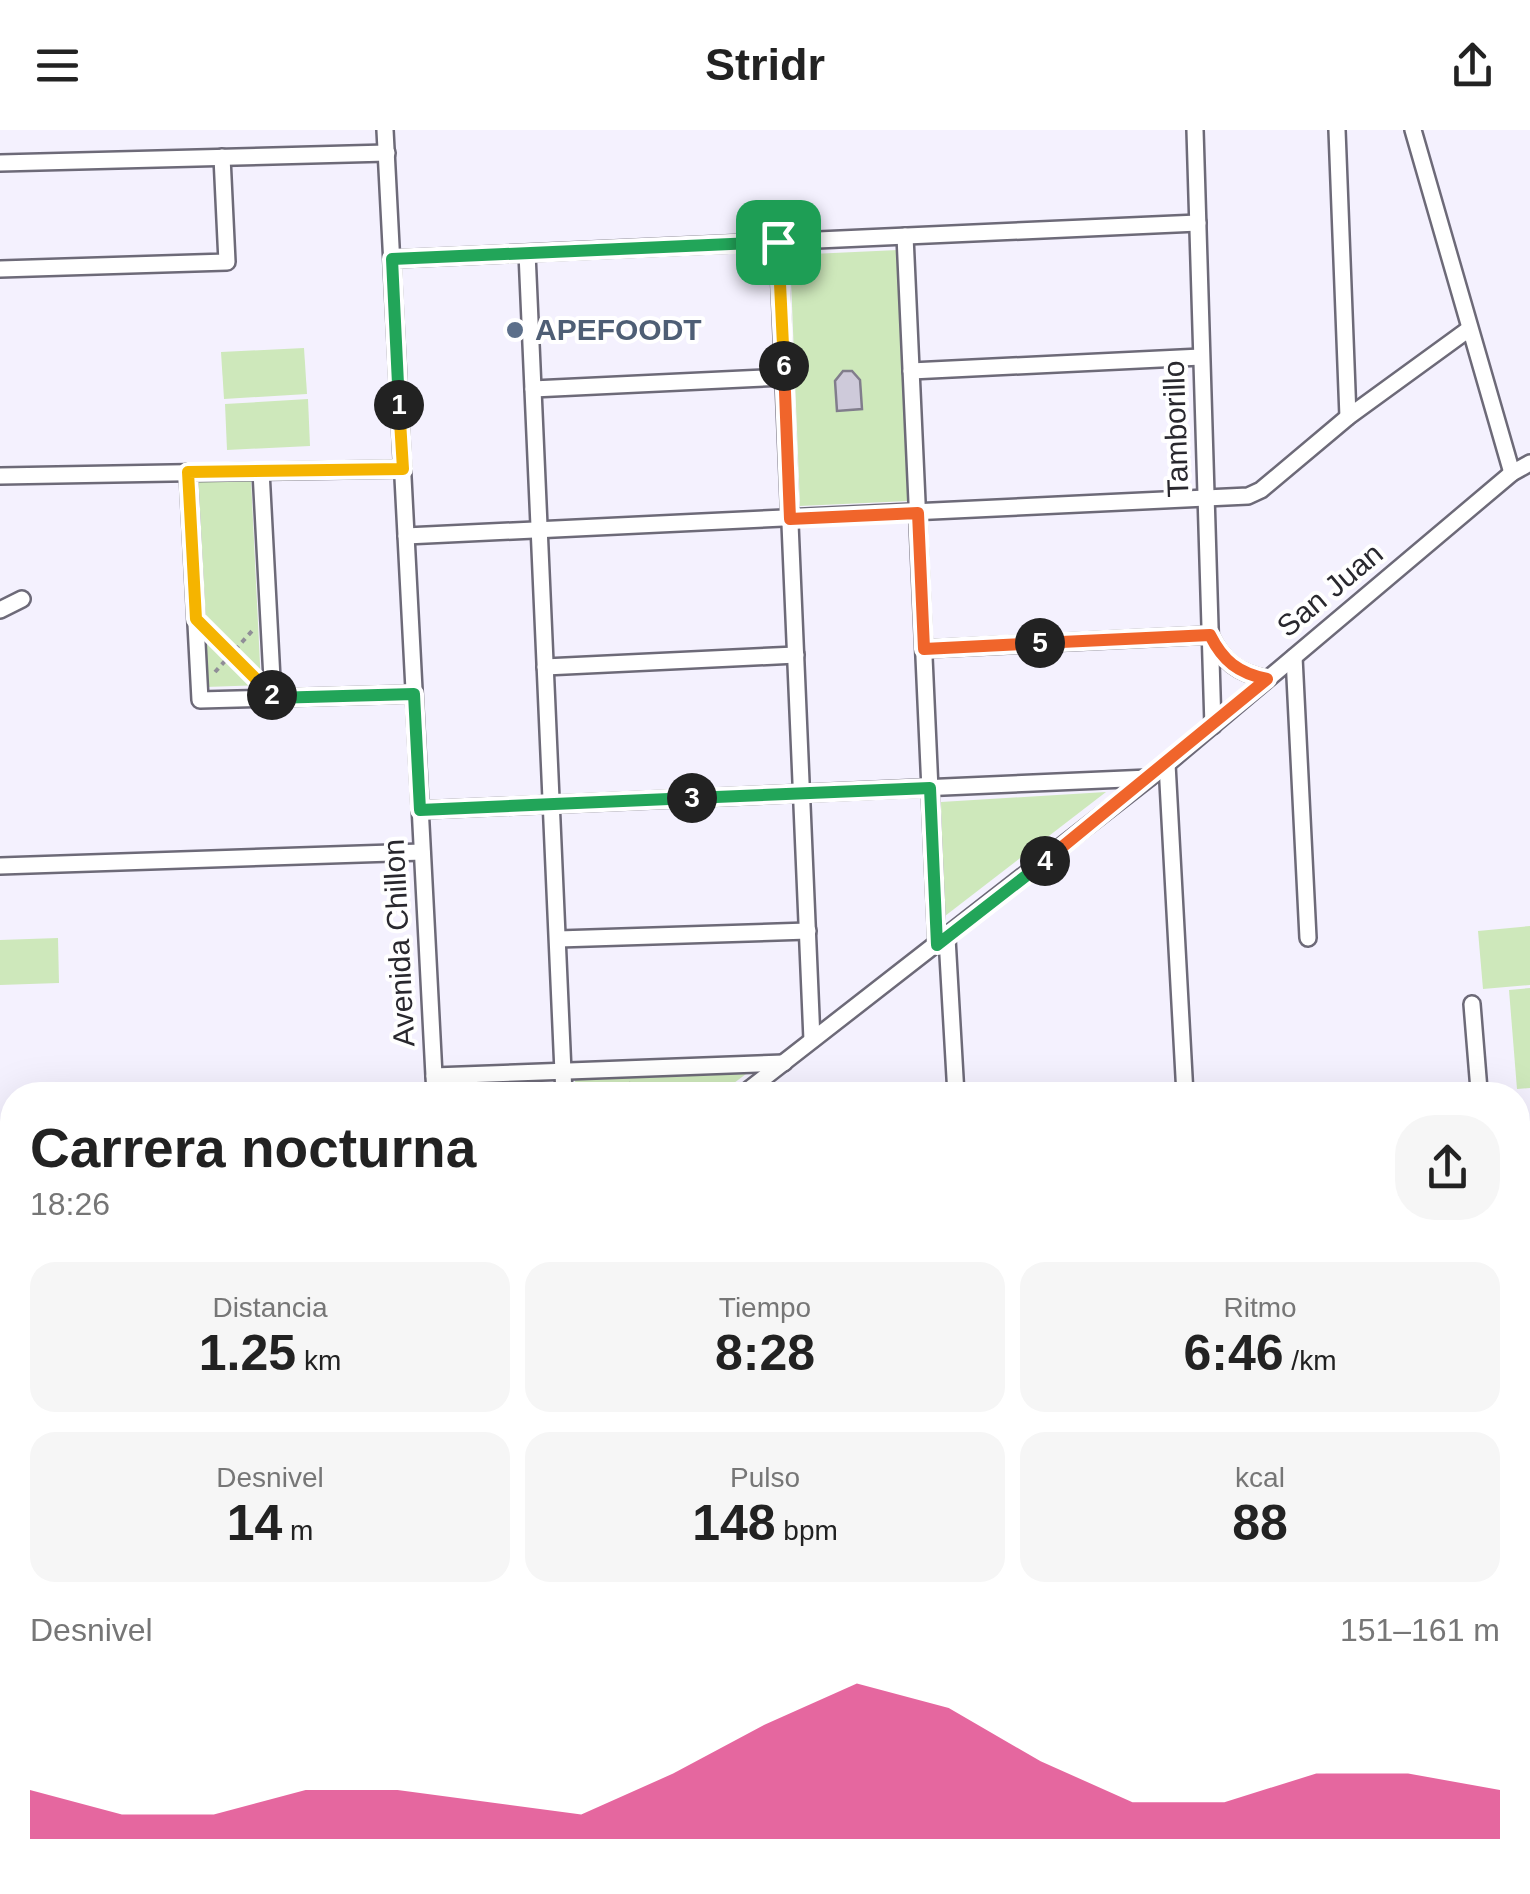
<!DOCTYPE html>
<html lang="es">
<head>
<meta charset="utf-8">
<style>
	body { margin:0; font-family:Arial,sans-serif; background:#f6f6f6; color:#222; height:100vh; display:flex; flex-direction:column; font-size:38px; white-space:nowrap }
	* { box-sizing:border-box; margin:0 }
	p { font-size:32px; color:#767676 }
	.icon { flex:none; width:55px; height:55px; fill:none; stroke:currentColor; stroke-width:2; stroke-linecap:round; stroke-linejoin:round }
	.map { position:relative; flex:1; overflow:hidden }
	.panel { position:absolute; left:0px; top:952px; width:1530px; height:812px; display:flex; flex-direction:column; background:#fff; border-radius:40px 40px 0 0; box-shadow:0 10px 40px #0002 }
	.panel>* { flex:none }
	.pin { position:absolute; display:grid; place-items:center; width:85px; height:85px; color:#fff; margin:-42px; border-radius:20px; box-shadow:0 5px 15px #0006 }
	.km { position:absolute; width:50px; height:50px; margin:-25px; border-radius:50%; background:#222; color:#fff; font-size:28px; line-height:50px; text-align:center }
	.round { display:grid; place-items:center; flex:none; width:105px; height:105px; border-radius:40px; background:#f6f6f6 }
	.summary { display:flex; align-items:center; justify-content:space-between; height:170px; padding:0 30px }
	h1 { font-size:55px; font-weight:800; line-height:75px }
	.figures { display:grid; grid-template-columns:repeat(3,1fr); gap:15px; height:170px; padding:10px 30px }
	.figures div { display:grid; align-content:center; border-radius:25px; background:#f6f6f6; text-align:center }
	.figures b { font-size:50px; font-weight:800 }
	.figures small { font-size:28px; font-weight:400 }
	.figures p { font-size:28px }
	.chart { height:280px; padding:20px 30px }
	.chart p { display:flex; justify-content:space-between }
	.chart svg { width:100%; height:180px; margin-top:10px; fill:#db2777; opacity:.7 }
	header { display:flex; justify-content:space-between; align-items:center; height:130px; padding:0 30px; background:#fff; font-size:45px; font-weight:800 }
	.map>svg:first-child { display:block }
</style>
</head>
<body>
<header><svg class="icon" aria-label="menu" viewBox="0 0 24 24"><path d="M4 6h16M4 12h16M4 18h16"/></svg>Stridr<svg class="icon" aria-label="share" viewBox="0 0 24 24"><path d="M12 15V3M7 8l5-5 5 5M5 13v7h14v-7"/></svg></header>
<div class="map">
<svg width="1530" height="1764" viewBox="0 0 1530 1764">
	<rect width="100%" height="100%" fill="#f4f1fe"/>
	<g fill="#cee8bb">
		<polygon points="898,120 908,371 800,376 790,125"/>
		<polygon points="304,218 307,264 224,269 221,222"/>
		<polygon points="308,269 310,316 227,320 225,274"/>
		<polygon points="251,349 261,555 206,557 196,352"/>
		<polygon points="1106,662 945,786 944,786 941,672"/>
		<polygon points="1530,796 1530,855 1483,859 1478,801"/>
		<polygon points="58,808 59,853 0,855 0,810"/>
		<polygon points="1530,858 1530,958 1517,959 1509,860"/>
		<polygon points="746,944 718,965 576,965 575,950"/>
		<polygon points="790,1753 901,1753 902,1764 791,1764"/>
	</g>
	<polygon fill="#cecada" stroke="#817d8c" stroke-width="2.5" points="843,241 852,241 860,250 862,279 837,281 835,251"/>
	<g fill="none" stroke-linecap="round" stroke-linejoin="round">
		<defs>
			<polyline id="lane" points="129,1752 129,1764"/>
			<g id="street">
				<polyline points="385,0 435,965"/>
				<polyline points="1195,0 1213,596"/>
				<polyline points="1337,0 1348,287"/>
				<polyline points="1413,0 1512,343"/>
				<polyline points="0,33 387,23"/>
				<polyline points="905,106 937,815"/>
				<polyline points="778,112 812,910"/>
				<polyline points="527,123 564,965"/>
				<polyline points="392,129 1198,93"/>
				<polyline points="0,139 227,132 222,27"/>
				<polyline points="911,241 1201,227"/>
				<polyline points="533,259 784,247"/>
				<polyline points="261,341 273,568"/>
				<polyline points="188,342 200,570 414,564"/>
				<polyline points="0,346 403,339"/>
				<polyline points="406,406 1248,366 1261,360 1348,287 1469,199"/>
				<polyline points="0,480 22,469"/>
				<path d="M924 519 1210 505C1223 532 1238 543 1267 549"/>
				<polyline points="1294,527 1308,808"/>
				<polyline points="545,537 796,525"/>
				<polyline points="1167,634 1185,965"/>
				<polyline points="420,680 1149,648"/>
				<polyline points="0,736 422,722"/>
				<polyline points="947,808 956,965"/>
				<polyline points="558,809 808,801"/>
				<polyline points="1472,874 1479,960 1476,965"/>
				<polyline points="434,946 784,933"/>
				<polyline points="742,965 1167,634 1512,343 1530,333"/>
				<polyline points="0,1164 12,1164"/>
				<polyline points="1518,1268 1529,1279 1530,1303"/>
				<polyline points="1518,1515 1530,1515"/>
				<polyline points="0,1587 12,1586"/>
				<polyline points="533,1752 533,1764"/>
				<polyline points="1032,1752 1034,1764"/>
				<polyline points="183,1755 184,1752"/>
				<polyline points="392,1764 393,1752"/>
			</g>
		</defs>
		<use href="#lane" stroke="#6d6a78" stroke-width="12"/>
		<use href="#street" stroke="#6d6a78" stroke-width="20"/>
		<g stroke="#908e97" stroke-width="4" stroke-dasharray="5 5" stroke-linecap="butt">
			<polyline points="214,506 254,544"/>
			<polyline points="215,542 252,501"/>
			<polyline points="588,956 599,965"/>
			<polyline points="630,965 631,952"/>
		</g>
		<use href="#lane" stroke="#fff" stroke-width="8"/>
		<use href="#street" stroke="#fff" stroke-width="15"/>
	</g>
	<g fill="none" stroke-linecap="round" stroke-linejoin="round">
		<defs>
			<polyline id="split-1" points="399,275 392,129 778,112"/>
			<polyline id="split-2" points="272,565 196,489 188,342 403,339 399,275"/>
			<polyline id="split-3" points="272,565 272,568 414,564 420,680 692,668"/>
			<polyline id="split-4" points="692,668 930,658 937,815 1045,731"/>
			<path id="split-5" d="M1040 513 1210 505C1223 531 1238 543 1267 549L1045 731"/>
			<polyline id="split-6" points="784,236 790,389 918,383 924,519 1040,513"/>
			<polyline id="split-7" points="778,112 784,236"/>
		</defs>
		<use href="#split-1" stroke="#fff" stroke-width="20"/>
		<use href="#split-2" stroke="#fff" stroke-width="20"/>
		<use href="#split-3" stroke="#fff" stroke-width="20"/>
		<use href="#split-4" stroke="#fff" stroke-width="20"/>
		<use href="#split-5" stroke="#fff" stroke-width="20"/>
		<use href="#split-6" stroke="#fff" stroke-width="20"/>
		<use href="#split-7" stroke="#fff" stroke-width="20"/>
		<use href="#split-1" stroke="#22a559" stroke-width="12"/>
		<use href="#split-2" stroke="#f5b400" stroke-width="12"/>
		<use href="#split-3" stroke="#22a559" stroke-width="12"/>
		<use href="#split-4" stroke="#22a559" stroke-width="12"/>
		<use href="#split-5" stroke="#f0652b" stroke-width="12"/>
		<use href="#split-6" stroke="#f0652b" stroke-width="12"/>
		<use href="#split-7" stroke="#f5b400" stroke-width="12"/>
	</g>
	<circle fill="#5c6f8a" stroke="#fff" stroke-width="4" cx="515" cy="200" r="10"/>
	<g text-anchor="middle" stroke-width="8" stroke-linejoin="round" paint-order="stroke">
		<g font-size="30" font-weight="bold" fill="#4e5e75" stroke="#fff" text-anchor="start">
			<text x="535" y="210">APEFOODT</text>
		</g>
		<g font-size="30" fill="#29282e" stroke="#fff">
			<text transform="translate(1176 299) rotate(-92)" y="10">Tamborillo</text>
			<text transform="translate(1330 460) rotate(-40)" y="10">San Juan</text>
			<text transform="translate(399 813) rotate(-93)" y="10">Avenida Chillon</text>
		</g>
	</g>
</svg>
<div class="pin" style="left:778px;top:112px;background:#1e9e55"><svg class="icon" aria-label="arrive" viewBox="0 0 24 24"><path d="M6 21V4h12l-3 4 3 4H6"/></svg></div>
<b class="km" style="left:399px;top:275px">1</b>
<b class="km" style="left:272px;top:565px">2</b>
<b class="km" style="left:692px;top:668px">3</b>
<b class="km" style="left:1045px;top:731px">4</b>
<b class="km" style="left:1040px;top:513px">5</b>
<b class="km" style="left:784px;top:236px">6</b>
<section class="panel">
<div class="summary"><div><h1>Carrera nocturna</h1><p>18:26</p></div><a class="round"><svg class="icon" aria-label="share" viewBox="0 0 24 24"><path d="M12 15V3M7 8l5-5 5 5M5 13v7h14v-7"/></svg></a></div>
<div class="figures">
<div><p>Distancia</p><b>1.25<small> km</small></b></div>
<div><p>Tiempo</p><b>8:28</b></div>
<div><p>Ritmo</p><b>6:46<small> /km</small></b></div>
</div>
<div class="figures">
<div><p>Desnivel</p><b>14<small> m</small></b></div>
<div><p>Pulso</p><b>148<small> bpm</small></b></div>
<div><p>kcal</p><b>88</b></div>
</div>
<div class="chart"><p><span>Desnivel</span>151–161 m</p>
<svg viewBox="0 0 160 44" preserveAspectRatio="none"><path d="M0 44V32L10 38L20 38L30 32L40 32L50 35L60 38L70 28L80 16L90 6L100 12L110 25L120 35L130 35L140 28L150 28L160 32V44z"/></svg>
</div>
</section>
</div>
</body>
</html>
